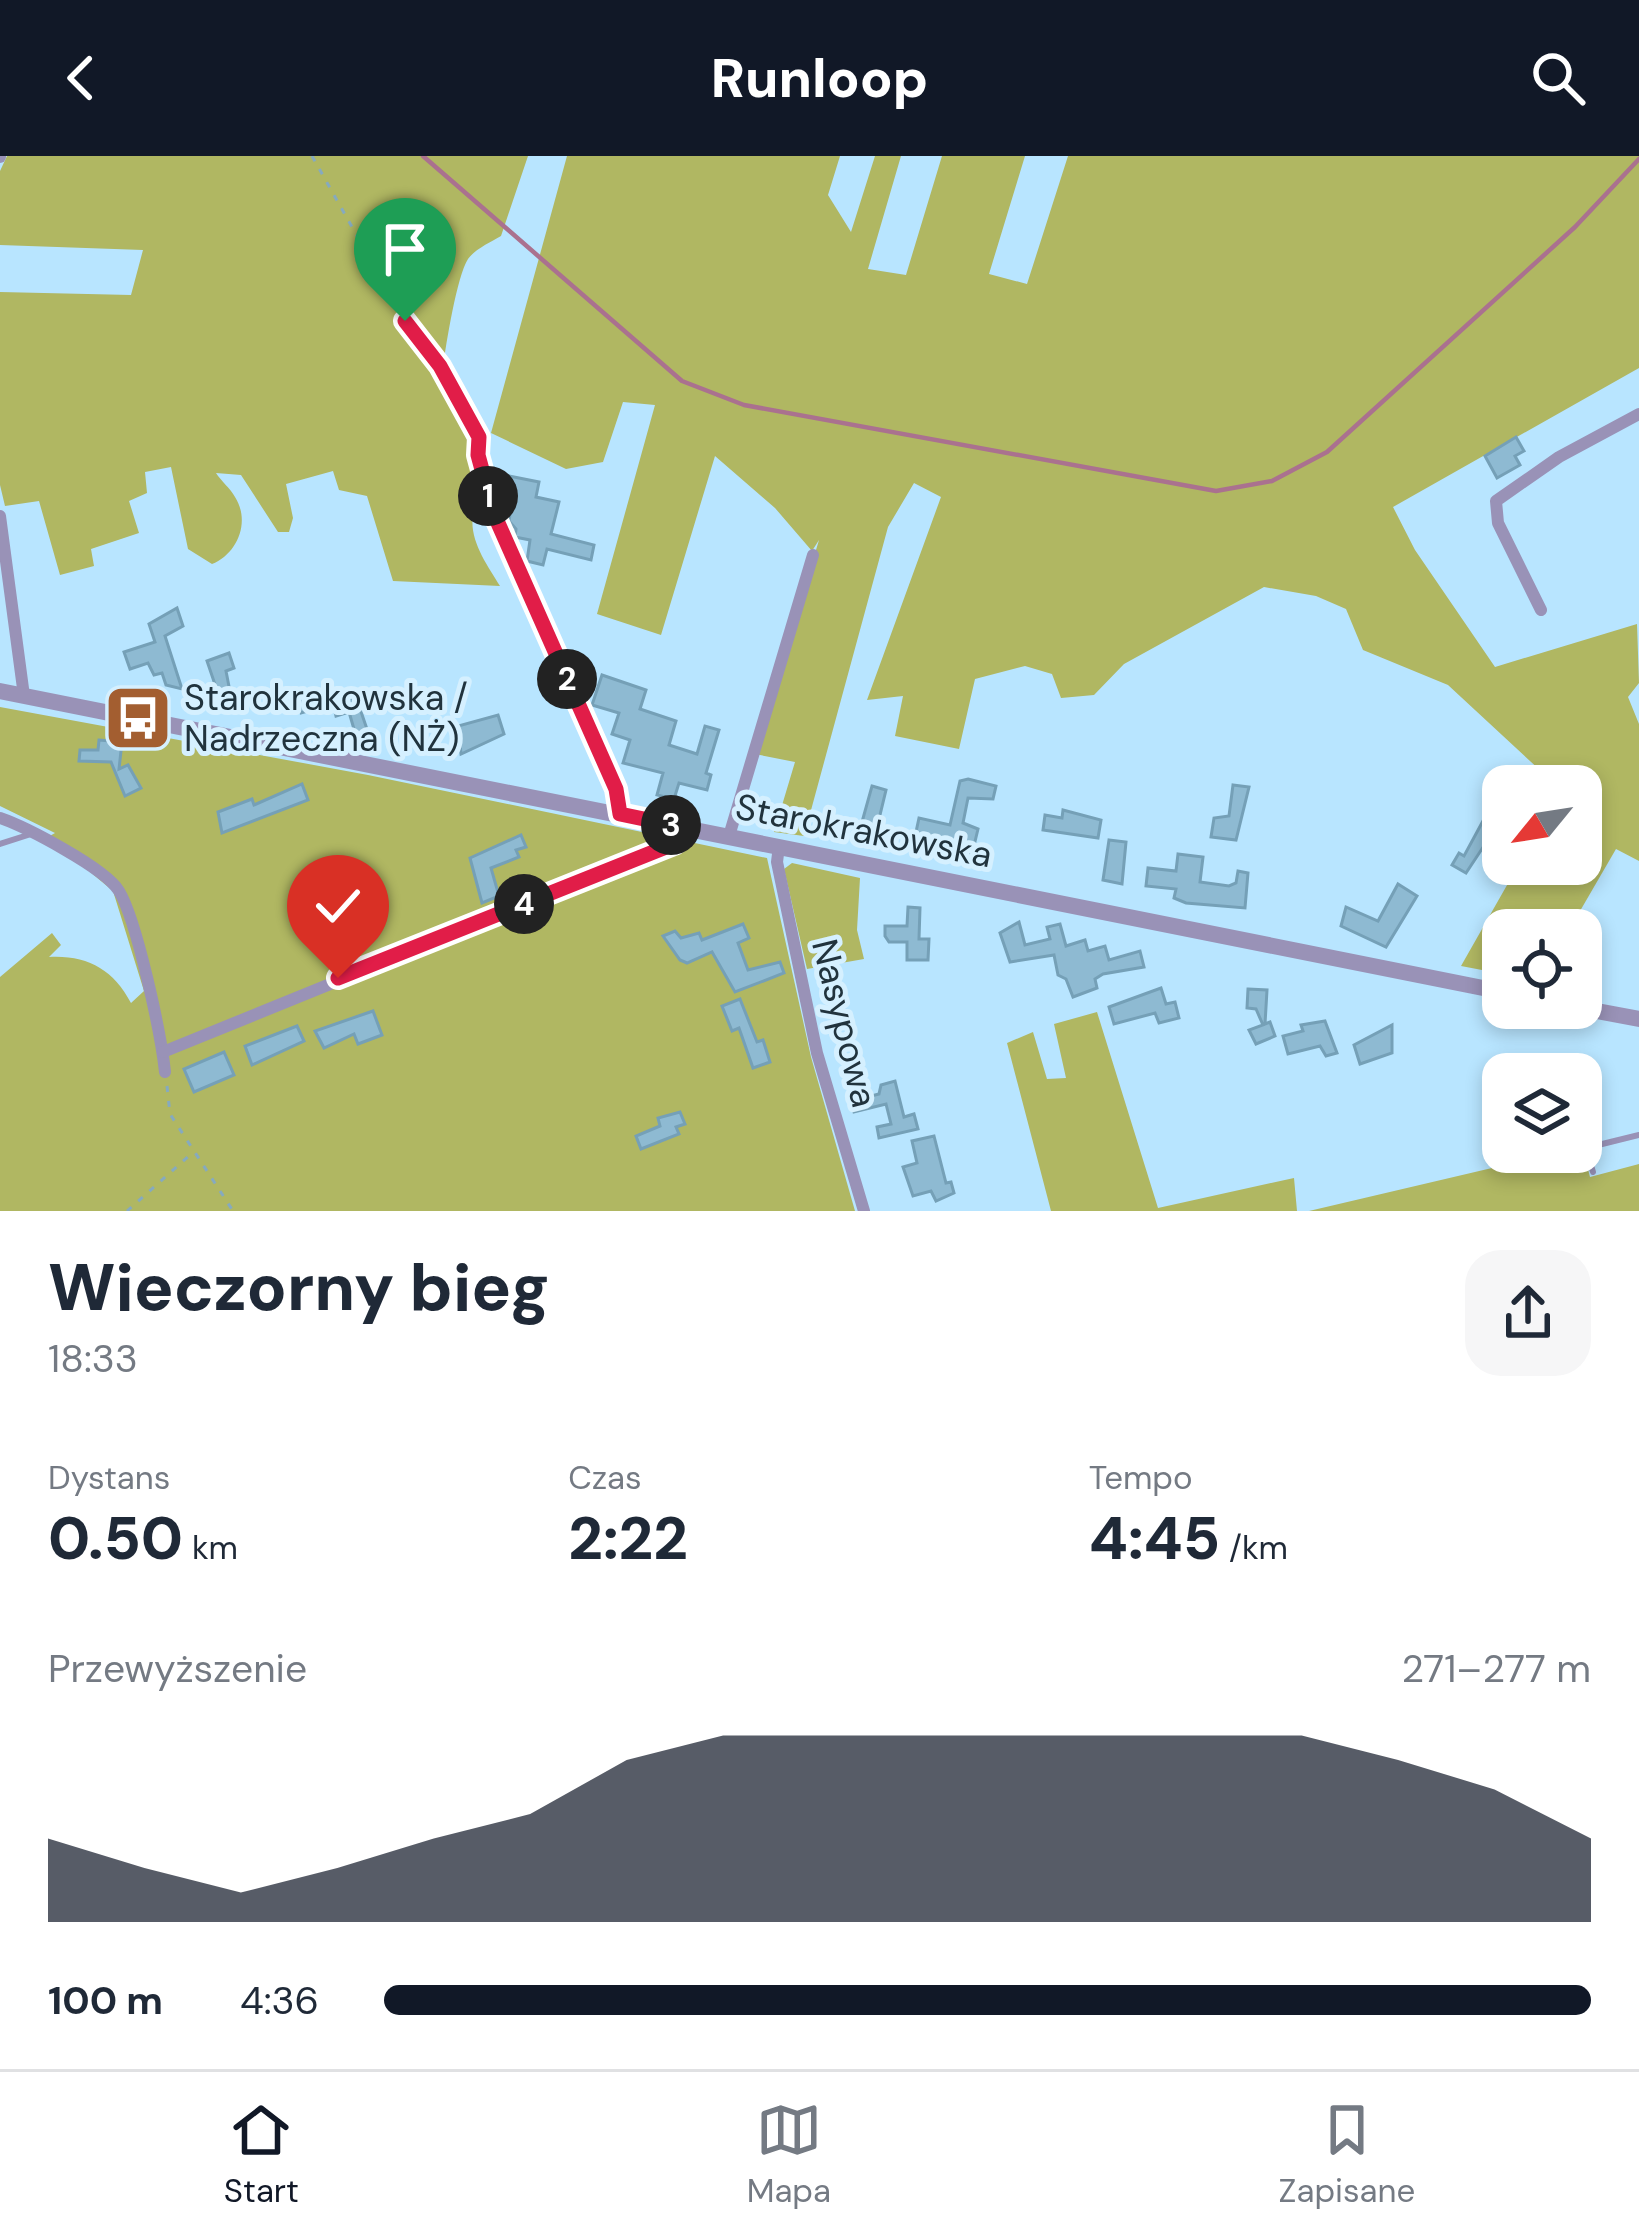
<!DOCTYPE html>
<html lang="pl">
<head>
<meta charset="utf-8">
<style>
	body { margin:0; font-family:"DM Sans",sans-serif; background:#f6f6f7; color:#1f2937; height:100vh; display:flex; flex-direction:column; font-size:45px; white-space:nowrap }
	* { box-sizing:border-box; margin:0 }
	p { font-size:39px; color:#747a83 }
	.icon { flex:none; width:66px; height:66px; fill:none; stroke:currentColor; stroke-width:2; stroke-linecap:round; stroke-linejoin:round }
	.map { position:relative; height:1055px; overflow:hidden }
	.details { display:flex; flex-direction:column; background:#fff; flex:1 }
	.details>* { flex:none }
	.needle { width:78px; rotate:240deg }
	.fabs { position:absolute; left:1482px; top:609px; display:grid; gap:24px }
	.fabs a { display:grid; place-items:center; width:120px; height:120px; border-radius:24px; background:#fff; box-shadow:0 6px 18px #0003; font-size:60px }
	.pin { position:absolute; display:grid; place-items:center; width:102px; height:102px; color:#fff; margin:-123px -51px; border-radius:50% 50% 50% 0; rotate:-45deg; box-shadow:0 0 12px #0007 }
	.pin .icon { rotate:45deg }
	.km { position:absolute; width:60px; height:60px; margin:-30px; border-radius:50%; background:#222; color:#fff; font-size:33px; line-height:60px; text-align:center }
	.round { display:grid; place-items:center; flex:none; width:126px; height:126px; border-radius:36px; background:#f6f6f7 }
	.summary { display:flex; align-items:center; justify-content:space-between; height:204px; padding:0 48px }
	h1 { font-size:66px; font-weight:800; line-height:90px }
	.stats { display:grid; grid-template-columns:repeat(3,1fr); gap:18px; height:204px; padding:12px 48px }
	.stats div { display:grid; align-content:center }
	.stats b { font-size:60px; font-weight:800 }
	.stats small { font-size:33px; font-weight:400 }
	.stats p { font-size:33px }
	.chart { height:336px; padding:24px 48px }
	.chart p { display:flex; justify-content:space-between }
	.chart svg { width:100%; height:216px; margin-top:12px; fill:#111827; opacity:.7 }
	ul { padding:0 48px; list-style:none; font-size:39px }
	li { display:grid; grid-template-columns:192px 144px 1fr; align-items:center; height:90px }
	li i { height:30px; border-radius:15px; background:#111827 }
	header { display:flex; justify-content:space-between; align-items:center; height:156px; padding:0 48px; background:#111827; color:#fff; font-size:54px; font-weight:800 }
	.menu { display:flex; justify-content:space-around; align-items:center; height:168px; border-top:3px solid #e0e1e3; background:#fff; font-size:33px; color:#747a83 }
	.menu a { display:grid; justify-items:center; gap:6px }
	.menu .active { color:#111827 }
	.map>svg:first-child { display:block }
</style>
</head>
<body>
<header><svg class="icon" aria-label="back" viewBox="0 0 24 24"><path d="M15 5l-7 7 7 7"/></svg>Runloop<svg class="icon" aria-label="search" viewBox="0 0 24 24"><circle cx="10" cy="10" r="6"/><path d="M15 15l6 6"/></svg></header>
<div class="map">
<svg width="1639" height="1055" viewBox="0 0 1639 1055">
	<rect width="100%" height="100%" fill="#b8e5ff"/>
	<g fill="#b0b762">
		<path d="M7 0H528L501 80C491 86 475 93 468 103 457 120 446 188 443 211 466 242 488 285 486 325 486 335 479 341 475 351 465 379 486 407 500 430L393 425 367 340 339 334 333 315 286 328 293 362 289 376H278L241 319 216 317C221 325 230 332 235 341 251 366 237 398 212 408L188 393 171 311 145 316 147 337 129 345 139 377 91 393 94 410 60 419 39 345 5 350 0 329V136L131 139 143 94 0 89V15Z"/>
		<polygon points="567,0 840,0 828,39 851,76 875,0 901,0 868,113 906,119 942,0 1025,0 989,118 1027,128 1068,0 1639,0 1639,212 1393,351 1415,394 1495,511 1637,468 1639,527 1628,541 1639,568 1639,705 1616,693 1569,774 1503,774 1503,818 1461,810 1519,708 1581,708 1581,630 1557,630 1448,529 1363,494 1346,453 1316,440 1264,431 1124,508 1094,539 1061,542 1052,518 1025,510 975,523 959,593 895,580 903,540 867,544 941,341 914,327 888,371 804,680 774,676 795,606 755,598 819,384 812,395 775,352 715,300 661,479 597,458 655,249 623,246 603,306 566,313 491,277"/>
		<path d="M0 551 368 619 767 702 811 901 855 1055H0V821L52 777 61 789 49 801C87 799 113 813 131 847L144 835 113 735 48 681 55 677 0 650Z"/>
		<polygon points="792,707 860,722 857,774 864,803 807,813 784,713"/>
		<polygon points="1097,856 1158,1052 1294,1022 1297,1055 1051,1055 1007,887 1033,876 1047,923 1066,922 1054,868"/>
		<polygon points="1582,990 1590,1021 1639,1008 1639,1055 1309,1055 1560,996 1581,996"/>
	</g>
	<g fill="none" stroke-linecap="round" stroke-linejoin="round">
		<polyline stroke="#aa718f" stroke-width="4.5" points="423,0 682,225 744,249 1216,335 1272,325 1327,296 1575,71 1639,3"/>
	</g>
	<g fill="#8ebad2" stroke="#75a0b7" stroke-width="3">
		<polygon points="1516,281 1524,295 1515,300 1520,309 1497,322 1485,300"/>
		<polygon points="509,320 539,326 536,341 559,346 551,378 594,389 591,404 547,393 543,409 527,405 530,384 515,381 516,373 509,365 512,345 504,344"/>
		<polygon points="177,452 183,470 165,480 182,533 166,529 162,517 154,519 148,507 130,513 124,496 155,486 149,468"/>
		<polygon points="229,497 234,512 226,515 233,551 224,555 207,505"/>
		<polygon points="602,519 646,534 640,553 676,565 669,589 697,598 705,570 719,574 706,617 711,619 707,634 679,627 674,643 657,639 663,617 623,607 630,584 612,578 619,557 592,549"/>
		<polygon points="342,534 345,544 356,541 368,576 356,580 349,556 336,560 333,548 301,557 297,547"/>
		<polygon points="498,559 504,578 461,598 458,570"/>
		<polygon points="99,584 122,586 119,613 128,609 141,632 125,640 111,606 79,605 80,594 98,594"/>
		<polygon points="968,623 996,630 993,643 968,642 963,667 978,673 972,698 948,693 949,687 916,676 919,662 950,669 960,625"/>
		<polygon points="302,628 308,644 222,677 218,656 252,643 254,649"/>
		<polygon points="1233,629 1249,631 1236,684 1211,681 1214,662 1229,660"/>
		<polygon points="872,630 886,634 873,688 857,684"/>
		<polygon points="1490,652 1503,661 1466,717 1452,709 1459,697 1464,700"/>
		<polygon points="1063,654 1101,664 1098,682 1043,674 1045,659 1062,662"/>
		<polygon points="521,679 526,691 516,694 519,701 491,712 499,740 482,747 470,702"/>
		<polygon points="1109,684 1126,686 1122,728 1103,724"/>
		<polygon points="1178,698 1203,701 1200,726 1229,730 1236,727 1238,715 1248,717 1245,752 1186,747 1174,742 1176,733 1146,730 1148,712 1176,715"/>
		<polygon points="1398,728 1417,740 1386,791 1341,770 1346,751 1378,765"/>
		<polygon points="908,751 920,752 919,783 929,783 928,804 907,804 907,786 889,786 885,780 885,770 907,770"/>
		<polygon points="1019,766 1025,789 1050,783 1047,771 1060,768 1066,790 1085,784 1088,795 1105,790 1109,804 1140,795 1144,811 1103,818 1095,823 1097,832 1073,841 1066,823 1058,819 1054,799 1010,806 1000,777"/>
		<polygon points="743,768 749,782 738,787 748,814 780,806 784,817 735,836 712,796 687,807 680,804 663,780 675,775 681,782 699,777 702,784"/>
		<polygon points="1161,832 1166,848 1175,846 1179,862 1159,867 1155,857 1114,868 1109,851"/>
		<polygon points="1248,833 1267,834 1265,868 1270,866 1275,880 1256,888 1249,874 1263,869 1256,853 1247,852"/>
		<polygon points="740,843 757,886 763,884 770,906 753,912 739,872 732,875 722,850"/>
		<polygon points="373,855 382,879 358,888 354,878 324,892 315,875"/>
		<polygon points="1325,865 1337,897 1326,900 1320,890 1288,898 1283,880 1303,875 1301,869"/>
		<polygon points="1392,869 1392,897 1360,908 1354,889"/>
		<polygon points="297,870 304,885 252,909 245,890"/>
		<polygon points="224,896 234,919 194,936 184,913"/>
		<polygon points="895,925 904,961 914,958 918,973 879,982 877,971 891,968 886,948 854,956 851,945 879,938 881,929"/>
		<polygon points="680,956 685,968 676,971 679,978 641,993 636,980 660,970 658,962"/>
		<polygon points="934,980 946,1027 951,1026 954,1037 936,1045 931,1035 913,1040 903,1011 917,1007 912,985"/>
	</g>
	<g fill="none" stroke-linecap="round" stroke-linejoin="round">
		<g stroke="#86aabf" stroke-width="3" stroke-dasharray="6 9" stroke-linecap="butt">
			<polyline points="312,0 405,165 440,210 473,269"/>
			<polyline points="1536,852 1567,858"/>
			<polyline points="167,930 170,958 233,1055"/>
			<polyline points="127,1055 190,999"/>
		</g>
		<g stroke="#9992b7" stroke-width="6">
			<polyline points="0,688 31,678"/>
			<polyline points="1593,1016 1586,992 1639,979"/>
		</g>
		<g stroke="#9992b7" stroke-width="12">
			<polyline points="0,1 0,0"/>
			<path d="M480 281C473 350 583 559 616 633L619 658"/>
			<polyline points="0,360 24,540"/>
			<polyline points="1541,454 1498,367 1496,345 1559,301 1639,258"/>
			<path d="M0 662C26 671 105 712 119 735 137 765 161 878 165 916"/>
			<polyline points="729,680 813,399"/>
			<polyline points="779,690 777,706 817,897 864,1055"/>
			<polyline points="163,896 677,687 687,672"/>
		</g>
		<g stroke="#9992b7" stroke-width="16">
			<polyline points="0,535 1503,836"/>
			<polyline points="1581,852 1639,863"/>
		</g>
	</g>
	<g fill="none" stroke-linecap="round" stroke-linejoin="round">
		<defs>
			<polyline id="route" points="338,822 676,687 687,672 620,658 616,633 494,358 478,299 479,281 440,210 405,165"/>
		</defs>
		<use href="#route" stroke="#fff" stroke-width="24"/>
		<use href="#route" stroke="#e11d48" stroke-width="15"/>
	</g>
	<defs>
		<symbol id="bus-square" viewBox="-11 -11 22 22"><rect x="-9" y="-9" width="18" height="18" rx="4" fill="#a35e30" stroke="#d5f0ff"/><path d="M-5-6H5V4H4V6H2V4H-2V6H-4V4H-5ZM-3.5-4V0h7V-4ZM-3.5 1.2v1.5H-2V1.2ZM2 1.2v1.5H3.5V1.2Z" fill="#fff"/></symbol>
	</defs>
	<g fill-rule="evenodd">
		<use href="#bus-square" x="100" y="524" width="76" height="76"/>
	</g>
	<g text-anchor="middle" stroke-width="10" stroke-linejoin="round" paint-order="stroke">
		<g font-size="36" fill="#21333d" stroke="#d5f0ff" text-anchor="start">
			<text x="184" y="554">Starokrakowska /<tspan x="184" dy="41">Nadrzeczna (NŻ)</tspan></text>
		</g>
		<g font-size="36" fill="#21333d" stroke="#d5f0ff">
			<text transform="translate(864 674) rotate(11)" y="13">Starokrakowska</text>
			<text transform="translate(845 867) rotate(76)" y="13">Nasypowa</text>
		</g>
	</g>
</svg>
<div class="fabs">
<a><svg class="needle" viewBox="-14 -14 28 28"><path d="M0-13l5 13h-10z" fill="#e53935"/><path d="M0 13l5-13h-10z" fill="#747a83"/></svg></a>
<a><svg class="icon" aria-label="locate" viewBox="0 0 24 24"><circle cx="12" cy="12" r="6"/><path d="M12 2v4M12 18v4M2 12h4M18 12h4"/></svg></a>
<a><svg class="icon" aria-label="layers" viewBox="0 0 24 24"><path d="M12 4l9 5-9 5-9-5zM3 14l9 5 9-5"/></svg></a>
</div>
<div class="pin" style="left:405px;top:165px;background:#1e9e55"><svg class="icon" aria-label="arrive" viewBox="0 0 24 24"><path d="M6 21V4h12l-3 4 3 4H6"/></svg></div>
<div class="pin" style="left:338px;top:822px;background:#d93025"><svg class="icon" aria-label="check" viewBox="0 0 24 24"><path d="M5 12l5 5 9-10"/></svg></div>
<b class="km" style="left:488px;top:340px">1</b>
<b class="km" style="left:567px;top:523px">2</b>
<b class="km" style="left:671px;top:669px">3</b>
<b class="km" style="left:524px;top:748px">4</b>
</div>
<section class="details">
<div class="summary"><div><h1>Wieczorny bieg</h1><p>18:33</p></div><a class="round"><svg class="icon" aria-label="share" viewBox="0 0 24 24"><path d="M12 15V3M7 8l5-5 5 5M5 13v7h14v-7"/></svg></a></div>
<div class="stats">
<div><p>Dystans</p><b>0.50<small> km</small></b></div>
<div><p>Czas</p><b>2:22</b></div>
<div><p>Tempo</p><b>4:45<small> /km</small></b></div>
</div>
<div class="chart"><p><span>Przewyższenie</span>271–277 m</p>
<svg viewBox="0 0 160 44" preserveAspectRatio="none"><path d="M0 44V27L10 33L20 38L30 33L40 27L50 22L60 11L70 6L80 6L90 6L100 6L110 6L120 6L130 6L140 11L150 17L160 27V44z"/></svg>
</div>
<ul>
<li><b>100 m</b>4:36<i style="width:100%"></i></li>
</ul>
</section>
<nav class="menu">
<a class="active"><svg class="icon" aria-label="home" viewBox="0 0 24 24"><path d="M3 11l9-7 9 7M6 9v11h12V9"/></svg>Start</a>
<a><svg class="icon" aria-label="map" viewBox="0 0 24 24"><path d="M3 6l6-2 6 2 6-2v14l-6 2-6-2-6 2zM9 4v14M15 6v14"/></svg>Mapa</a>
<a><svg class="icon" aria-label="saved" viewBox="0 0 24 24"><path d="M7 4h10v16l-5-4-5 4z"/></svg>Zapisane</a>
</nav>
</body>
</html>
